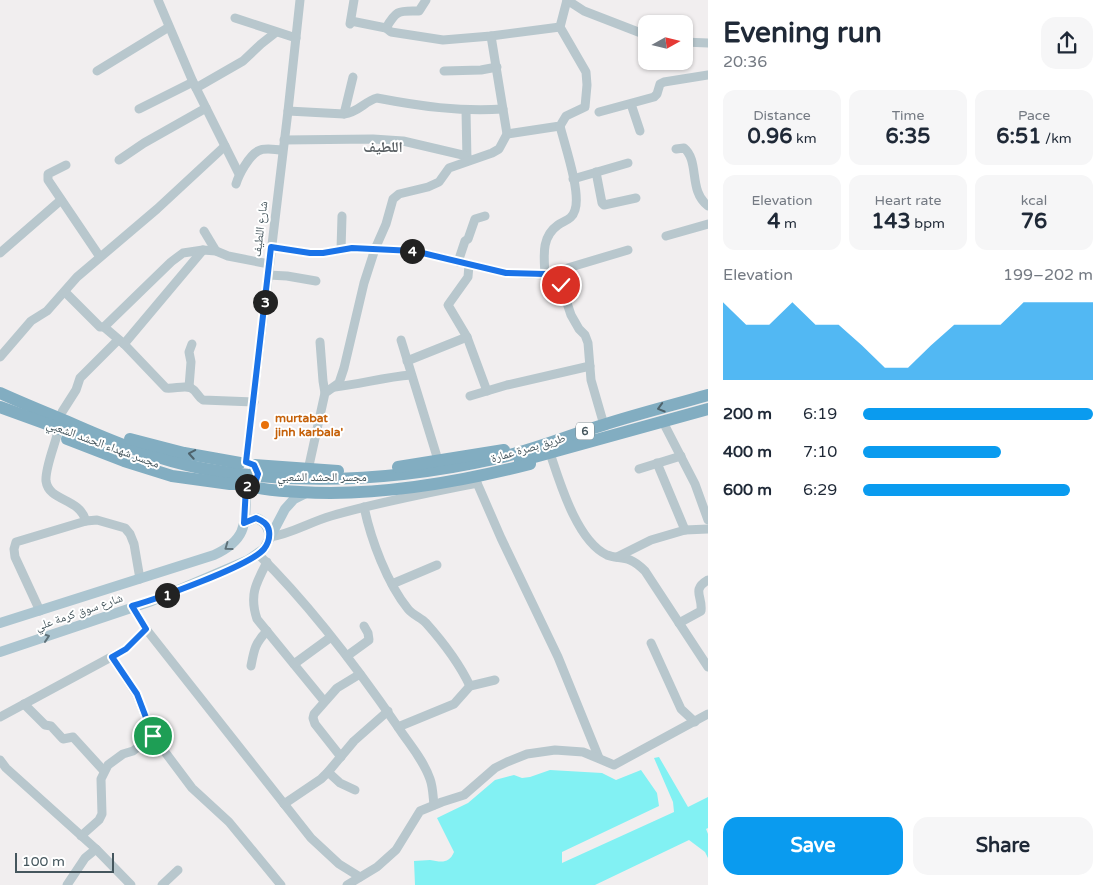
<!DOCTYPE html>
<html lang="en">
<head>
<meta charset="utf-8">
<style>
	body { margin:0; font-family:"Varela Round","Noto Naskh Arabic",sans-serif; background:#f6f6f7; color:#1f2937; height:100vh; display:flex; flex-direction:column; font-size:19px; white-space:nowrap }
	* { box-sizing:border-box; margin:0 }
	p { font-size:16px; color:#747a83 }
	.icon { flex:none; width:28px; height:28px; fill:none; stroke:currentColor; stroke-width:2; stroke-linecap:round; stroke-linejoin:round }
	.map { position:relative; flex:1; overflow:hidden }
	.panel { display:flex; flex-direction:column; background:#fff; width:400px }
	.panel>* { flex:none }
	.needle { width:32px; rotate:82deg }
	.fabs { position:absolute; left:638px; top:15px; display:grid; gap:10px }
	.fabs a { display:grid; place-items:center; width:55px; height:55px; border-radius:10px; background:#fff; box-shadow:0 1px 4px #0004; font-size:25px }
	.scale { position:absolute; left:15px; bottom:12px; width:99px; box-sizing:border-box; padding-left:5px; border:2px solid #45565d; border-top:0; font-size:14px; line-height:18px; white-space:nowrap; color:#45565d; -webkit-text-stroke:4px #fff; paint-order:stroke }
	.pin { position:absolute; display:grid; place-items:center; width:42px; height:42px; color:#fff; margin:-21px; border:2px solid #fff; border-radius:50%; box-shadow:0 1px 5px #0007 }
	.km { position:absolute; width:25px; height:25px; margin:-12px; border-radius:50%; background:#222; color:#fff; font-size:14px; line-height:25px; text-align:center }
	.round { display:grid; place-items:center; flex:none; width:52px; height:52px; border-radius:15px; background:#f6f6f7 }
	.headline { display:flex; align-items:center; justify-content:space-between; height:85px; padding:0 15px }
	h1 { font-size:28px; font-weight:700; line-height:38px }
	.figures { display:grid; grid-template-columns:repeat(3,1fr); gap:8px; height:85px; padding:5px 15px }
	.figures div { display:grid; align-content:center; border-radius:12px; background:#f6f6f7; text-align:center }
	.figures b { font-size:21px; font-weight:700 }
	.figures small { font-size:14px; font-weight:400 }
	.figures p { font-size:14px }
	.chart { height:140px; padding:10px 15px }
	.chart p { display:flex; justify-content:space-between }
	.chart svg { width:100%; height:90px; margin-top:5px; fill:#0a9bef; opacity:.7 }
	.action { display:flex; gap:10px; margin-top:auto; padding:10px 15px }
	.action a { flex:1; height:58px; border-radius:15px; background:#0a9bef; color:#fff; font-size:20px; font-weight:700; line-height:58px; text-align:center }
	.action a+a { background:#f6f6f7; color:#1f2937 }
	ul { padding:0 15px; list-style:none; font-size:16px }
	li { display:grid; grid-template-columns:80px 60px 1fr; align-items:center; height:38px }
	li i { height:12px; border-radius:6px; background:#0a9bef }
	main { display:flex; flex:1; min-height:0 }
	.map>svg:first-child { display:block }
</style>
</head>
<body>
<main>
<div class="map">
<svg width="708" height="885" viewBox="0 0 708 885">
	<rect width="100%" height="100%" fill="#f1eeef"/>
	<path fill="#82f1f3" d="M659 757 688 807 708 797V828L706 829 708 834V858L705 852 689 840 595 885H415L414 861C419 861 425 860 430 860 441 862 449 864 454 852L437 818 468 803 495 780 514 775 522 778 530 777 550 770 602 773 616 780 641 770 657 793 659 806 562 852V863L674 812 673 802 654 758Z"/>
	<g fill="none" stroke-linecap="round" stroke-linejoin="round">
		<g stroke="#b8c7cd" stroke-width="9">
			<polyline points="158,0 193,82 239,174"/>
			<polyline points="567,0 584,11 646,35"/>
			<polyline points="235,18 296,38"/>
			<polyline points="351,21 386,28 391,32 443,40 491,36 560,27"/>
			<polyline points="350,24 354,0"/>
			<path d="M386 28C397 9 399 11 419 11L426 0"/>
			<polyline points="684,42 708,43"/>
			<polyline points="97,71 169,27"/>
			<polyline points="444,71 481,70 497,67"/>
			<polyline points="196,88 243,61 261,44 275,33"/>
			<polyline points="631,104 640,131"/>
			<polyline points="139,109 193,82"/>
			<polyline points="466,110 467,161"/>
			<path d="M288 111 344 114C359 112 365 101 377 98 419 106 460 112 503 109"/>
			<polyline points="599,112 654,97 657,94 660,84 664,82 708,75"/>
			<polyline points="344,114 353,77"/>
			<polyline points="507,134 560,126 566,116 585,107 587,85 586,72 560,27 567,0"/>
			<polyline points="284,140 373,139 403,141 467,156"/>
			<path d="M676 149 684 148C700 161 688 191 708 206"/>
			<polyline points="119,160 144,143 206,108"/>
			<polyline points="66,165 48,174 48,180 100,257"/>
			<polyline points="596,172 602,203 604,205 636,198"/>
			<polyline points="573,179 628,163"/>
			<path d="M236 184C239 174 249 156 258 151 265 147 275 150 282 150"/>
			<polyline points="204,231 216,251"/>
			<polyline points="666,236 708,224"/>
			<polyline points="271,247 310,253 323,253 352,248 415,251 506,273 545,275 554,277 561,285 571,315 579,329 585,335 588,343 591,380 604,425"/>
			<polyline points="341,250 342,216"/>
			<polyline points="0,253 61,200"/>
			<polyline points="458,262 465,241 468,239 475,219 485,216"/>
			<polyline points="469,265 468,277 448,305 467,337 487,391"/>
			<polyline points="268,275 287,276 316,281"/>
			<path d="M545 275C544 256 541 237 558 225 565 220 572 220 575 210 581 192 565 146 560 126"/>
			<polyline points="548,275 561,270 628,250"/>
			<path d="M65 292 100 327H104L124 344 166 388C174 389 185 385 191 388 197 391 198 397 203 400L254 402"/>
			<polyline points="104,327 171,262 183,253 203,250 216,251 228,256 269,264"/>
			<polyline points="401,340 438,460"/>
			<polyline points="320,342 323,381 325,393"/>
			<polyline points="124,344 203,250"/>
			<polyline points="0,357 31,321 47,311 77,277 157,209 225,146"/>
			<polyline points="407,361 467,337"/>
			<polyline points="189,387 191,362 189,352 192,344"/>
			<path d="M335 387C361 384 385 377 411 375"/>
			<polyline points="470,396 507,385 590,366"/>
			<polyline points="62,412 76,390 80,378 118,340"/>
			<polyline points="663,422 695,484 708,520"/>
			<path d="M57 435C54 447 45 469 46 481 49 502 79 497 86 521"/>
			<path d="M550 453C560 483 577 541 607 555 614 558 623 557 630 560 635 562 641 567 645 571L708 667"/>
			<polyline points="246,462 288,111 300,0"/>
			<polyline points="657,463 685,530"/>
			<polyline points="639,469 681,456"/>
			<polyline points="308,470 325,393 339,383 344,368 364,283 375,249 386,224 393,199 399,194 428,187 439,182 449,168 492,153 499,149 507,134 491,36"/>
			<polyline points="474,476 501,538 558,657 599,758"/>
			<path d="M364 507C371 540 387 583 408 609 413 615 421 618 426 623 443 642 459 663 470 686"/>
			<path d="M270 537C291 534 310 522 331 516 379 502 428 493 477 483"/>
			<path d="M258 554C311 606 356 666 398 727 409 744 423 759 430 779 433 787 433 797 434 805"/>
			<polyline points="617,557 651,540 685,530 708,529"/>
			<path d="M267 562C256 583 249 595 257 619L324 701"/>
			<polyline points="392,584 437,565"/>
			<polyline points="132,606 146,629 311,838 339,864 360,877"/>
			<polyline points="40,611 15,557 14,549 16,542 86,521 97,520 125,528 130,534 134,544 140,579"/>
			<path d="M679 623 701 611C703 596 691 590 708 580"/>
			<polyline points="651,643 681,709 695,722"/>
			<polyline points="347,656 369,640 368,633 364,626"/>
			<polyline points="112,657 137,695 153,736 192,788 229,822 281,885"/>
			<polyline points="294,664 331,637"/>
			<path d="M251 666C254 650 255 643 267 631"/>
			<polyline points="24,704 45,725 51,726 63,739 73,737 104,771"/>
			<polyline points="0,717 126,649 146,629"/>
			<polyline points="398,727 454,704 470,686 495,680"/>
			<polyline points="341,757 315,724 313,718 314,714 337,688 360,674"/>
			<polyline points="0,760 6,768 96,849 131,885"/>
			<polyline points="328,772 340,783 355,790"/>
			<polyline points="284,804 321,779 328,772 354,741 388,711"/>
			<polyline points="81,836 99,820 102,814 101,779 108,765 123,754 133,751 153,736"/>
			<polyline points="67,885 85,858 96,849"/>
			<polyline points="162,885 178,870"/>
			<polyline points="347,885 377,867 396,850 420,811 442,802 464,795 495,768 507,762 527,754 555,750 583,752 614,765 708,714"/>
		</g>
		<g stroke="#acc5d0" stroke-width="10">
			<path d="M244 523 256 518C266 522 268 527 270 537"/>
			<path d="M0 623 214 555C249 539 245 522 246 487"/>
			<polyline points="0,652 152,601 248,560 264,549 285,509 294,499 306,493"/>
		</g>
		<g stroke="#82adc1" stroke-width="12">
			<path d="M0 393C22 403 44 412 66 421 111 441 157 460 205 469 302 486 399 480 494 459 531 451 567 436 603 425 637 414 673 405 708 395"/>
			<polyline points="0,407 80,436"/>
			<polyline points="67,439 124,461 172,476 230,484 237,484"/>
			<polyline points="130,439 184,453 240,463"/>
			<polyline points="520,461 708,409"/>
			<polyline points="254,465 338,471"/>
			<polyline points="398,467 504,450"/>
			<path d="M251 486C266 491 284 491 300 492 377 497 456 483 530 464"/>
		</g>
	</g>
	<defs><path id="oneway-chevron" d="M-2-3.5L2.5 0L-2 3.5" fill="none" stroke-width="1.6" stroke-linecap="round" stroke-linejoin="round" transform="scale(1.25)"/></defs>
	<g stroke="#4e636c">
		<use href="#oneway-chevron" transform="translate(661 408) rotate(164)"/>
		<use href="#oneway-chevron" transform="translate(192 454) rotate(-170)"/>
	</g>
	<g stroke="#5f727a">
		<use href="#oneway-chevron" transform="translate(228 547) rotate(144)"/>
		<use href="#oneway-chevron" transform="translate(46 637) rotate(-18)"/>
	</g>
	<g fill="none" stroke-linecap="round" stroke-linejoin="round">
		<defs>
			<path id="route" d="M153 736 137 694 112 657 126 649 146 629 132 606C156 599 250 566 264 549 268 544 270 538 269 531 268 524 263 521 256 518L244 523 246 487 255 483 258 474 254 465 246 462 271 247 310 253H323L352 248 414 251 506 273 545 274 554 277 561 285"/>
		</defs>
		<use href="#route" stroke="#fff" stroke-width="10"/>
		<use href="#route" stroke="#1a73e8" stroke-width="6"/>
	</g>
	<circle fill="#e8710a" stroke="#fff" stroke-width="2" cx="265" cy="425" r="5"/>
	<g text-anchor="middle" stroke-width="4" stroke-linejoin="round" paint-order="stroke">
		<rect fill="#fff" stroke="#7d898e" stroke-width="1" x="576" y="422.5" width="18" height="17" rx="4"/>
		<g font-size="11" font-weight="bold" fill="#45565d">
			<text x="585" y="435">6</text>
		</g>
		<g font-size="12" fill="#45565d" stroke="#fff">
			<text transform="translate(260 229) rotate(-83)" y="4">شارع اللطيف</text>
			<text transform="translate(103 444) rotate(20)" y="4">مجسر شهداء الحشد الشعبي</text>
			<text transform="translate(528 448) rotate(-16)" y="4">طريق بصرة عمارة</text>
			<text x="322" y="481">مجسر الحشد الشعبي</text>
			<text transform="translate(79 612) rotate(-19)" y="4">شارع سوق كرمة علي</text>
		</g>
		<g font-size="12" font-weight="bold" fill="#c56008" stroke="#fff" text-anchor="start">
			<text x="275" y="422">murtabat<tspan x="275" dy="14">jinh karbala'</tspan></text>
		</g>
		<g font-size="15" font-weight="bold" fill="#5a6064" stroke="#fff">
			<text x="383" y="152">اللطيف</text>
		</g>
	</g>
</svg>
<div class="fabs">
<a><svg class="needle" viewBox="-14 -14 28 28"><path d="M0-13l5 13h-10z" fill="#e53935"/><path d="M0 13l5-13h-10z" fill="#747a83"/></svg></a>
</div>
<div class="scale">100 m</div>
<div class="pin" style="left:153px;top:736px;background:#1e9e55"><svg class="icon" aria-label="arrive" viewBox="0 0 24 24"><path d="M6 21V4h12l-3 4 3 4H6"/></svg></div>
<div class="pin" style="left:561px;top:285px;background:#d93025"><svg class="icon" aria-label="check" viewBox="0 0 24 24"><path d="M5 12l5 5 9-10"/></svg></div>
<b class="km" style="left:167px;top:595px">1</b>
<b class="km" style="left:247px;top:486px">2</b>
<b class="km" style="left:265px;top:302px">3</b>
<b class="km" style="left:412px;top:251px">4</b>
</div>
<section class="panel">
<div class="headline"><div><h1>Evening run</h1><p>20:36</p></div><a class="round"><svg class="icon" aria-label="share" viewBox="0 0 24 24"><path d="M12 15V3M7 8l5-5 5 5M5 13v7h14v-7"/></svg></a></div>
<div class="figures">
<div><p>Distance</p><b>0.96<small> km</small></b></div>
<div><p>Time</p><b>6:35</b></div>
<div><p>Pace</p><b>6:51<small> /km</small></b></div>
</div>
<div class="figures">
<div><p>Elevation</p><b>4<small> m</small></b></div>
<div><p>Heart rate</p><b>143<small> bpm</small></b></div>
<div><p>kcal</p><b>76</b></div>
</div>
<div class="chart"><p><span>Elevation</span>199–202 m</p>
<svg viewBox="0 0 160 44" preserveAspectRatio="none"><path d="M0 44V6L10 17L20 17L30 6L40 17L50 17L60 27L70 38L80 38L90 27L100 17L110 17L120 17L130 6L140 6L150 6L160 6V44z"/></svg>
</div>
<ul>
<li><b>200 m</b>6:19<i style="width:100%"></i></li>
<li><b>400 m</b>7:10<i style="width:60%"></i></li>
<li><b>600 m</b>6:29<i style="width:90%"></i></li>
</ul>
<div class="action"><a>Save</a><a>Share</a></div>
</section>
</main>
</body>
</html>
